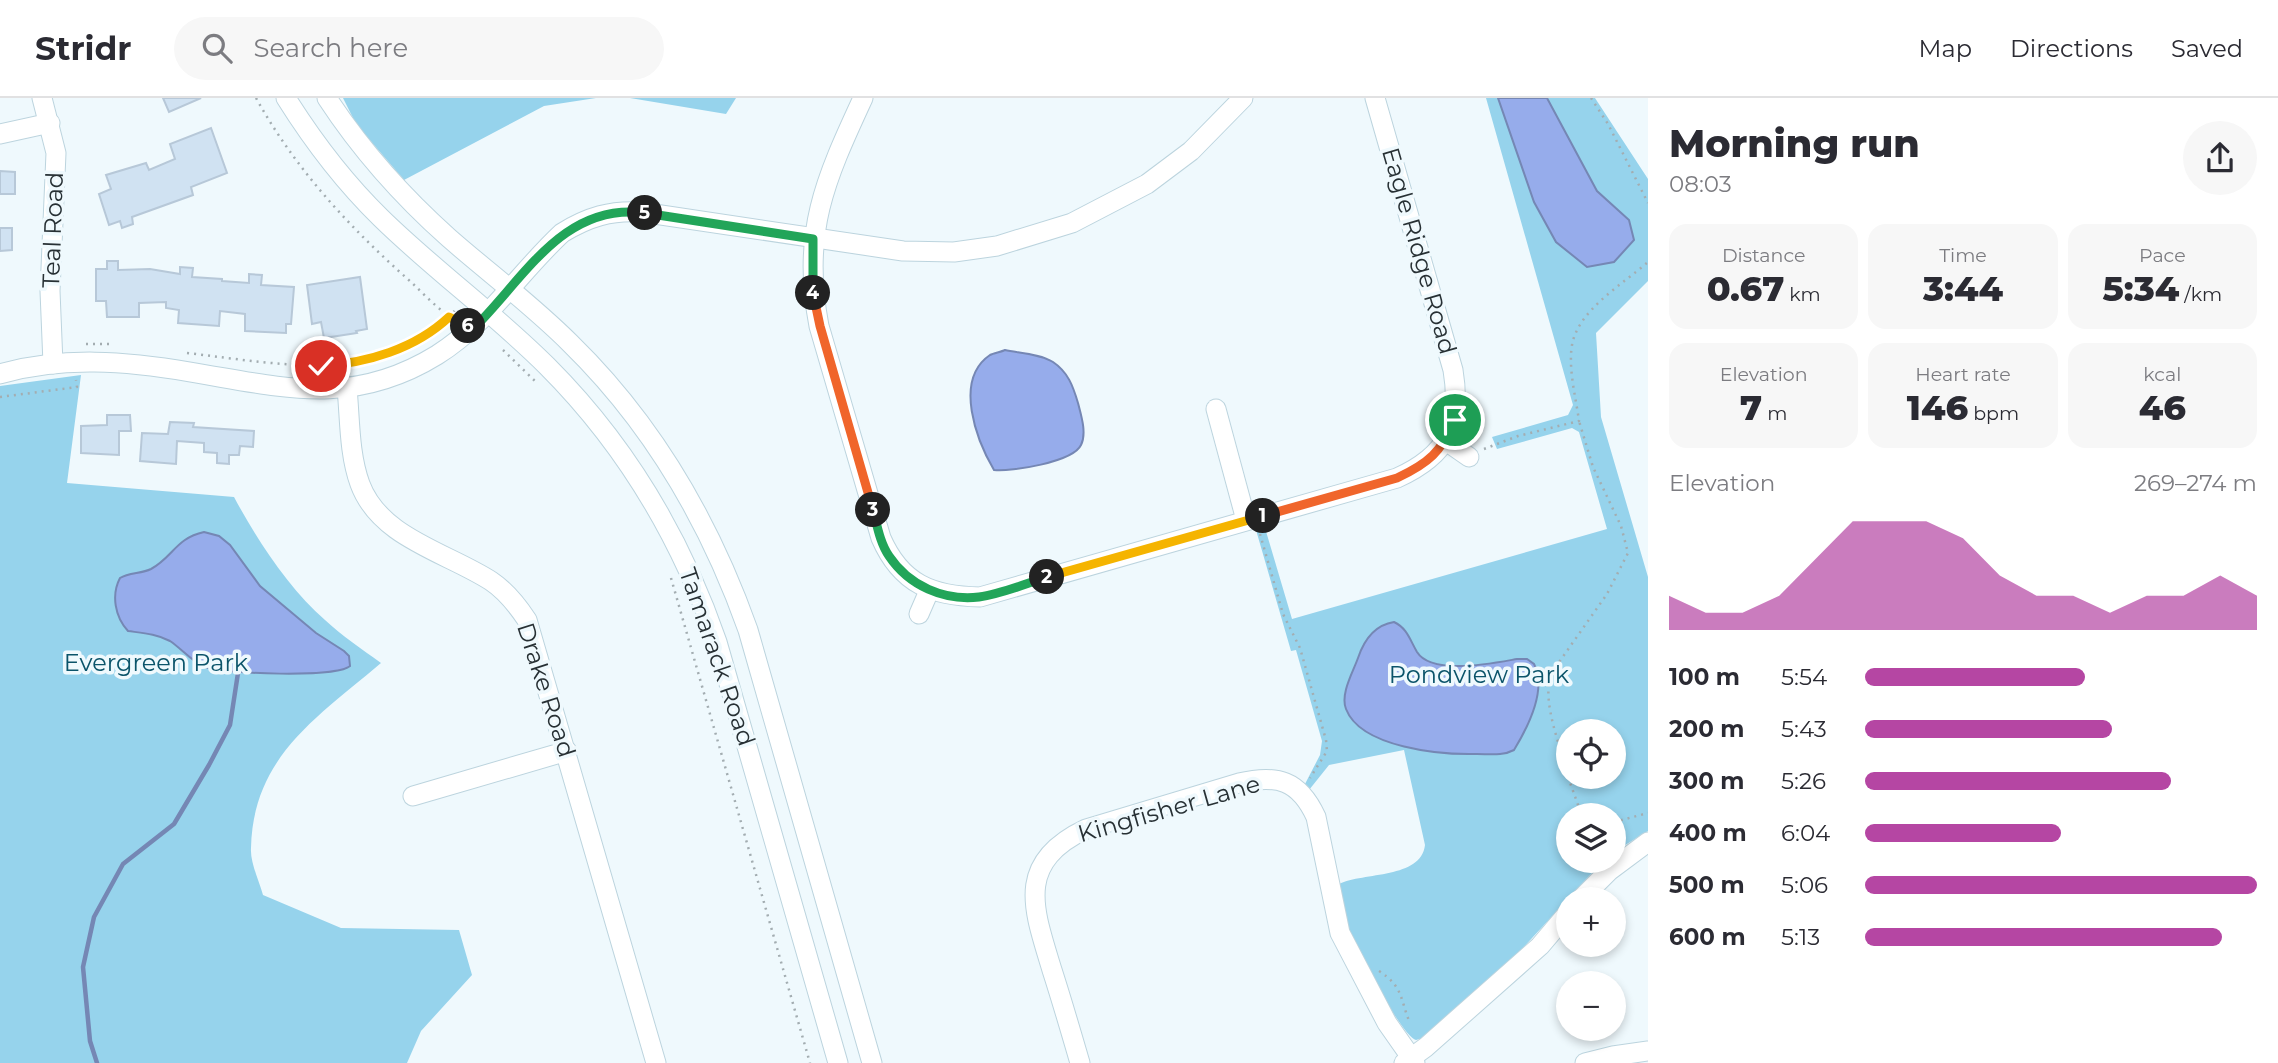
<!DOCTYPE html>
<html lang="en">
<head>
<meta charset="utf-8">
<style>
	body { margin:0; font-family:Montserrat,sans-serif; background:#f7f7f7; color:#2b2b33; height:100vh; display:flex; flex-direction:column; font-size:26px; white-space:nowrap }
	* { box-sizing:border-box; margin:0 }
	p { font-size:23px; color:#7c7c81 }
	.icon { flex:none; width:38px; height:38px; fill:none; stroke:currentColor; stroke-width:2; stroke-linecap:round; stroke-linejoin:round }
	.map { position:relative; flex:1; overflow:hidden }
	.side { display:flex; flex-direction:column; background:#fff; width:630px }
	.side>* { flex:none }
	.tools { position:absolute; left:1556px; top:621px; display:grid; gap:14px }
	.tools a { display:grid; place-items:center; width:70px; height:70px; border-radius:50%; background:#fff; box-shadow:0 4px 10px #0003; font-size:35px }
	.pin { position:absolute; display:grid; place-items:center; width:60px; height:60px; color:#fff; margin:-30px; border:4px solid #fff; border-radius:50%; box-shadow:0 2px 7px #0007 }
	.km { position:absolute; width:35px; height:35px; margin:-18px; border-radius:50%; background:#222; color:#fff; font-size:19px; line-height:35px; text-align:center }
	.round { display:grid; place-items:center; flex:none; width:74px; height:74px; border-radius:37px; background:#f7f7f7 }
	.headline { display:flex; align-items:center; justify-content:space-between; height:119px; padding:0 21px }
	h1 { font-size:38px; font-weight:800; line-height:52px }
	.figures { display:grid; grid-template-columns:repeat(3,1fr); gap:10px; height:119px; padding:7px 21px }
	.figures div { display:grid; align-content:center; border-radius:18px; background:#f7f7f7; text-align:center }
	.figures b { font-size:35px; font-weight:800 }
	.figures small { font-size:19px; font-weight:400 }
	.figures p { font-size:19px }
	.chart { height:196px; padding:14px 21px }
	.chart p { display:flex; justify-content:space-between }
	.chart svg { width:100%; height:126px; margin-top:7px; fill:#b546a3; opacity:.7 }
	ul { padding:0 21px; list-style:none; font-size:23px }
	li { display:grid; grid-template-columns:112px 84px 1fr; align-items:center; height:52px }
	li i { height:18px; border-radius:9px; background:#b546a3 }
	header { display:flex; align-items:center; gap:42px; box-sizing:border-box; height:98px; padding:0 35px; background:#fff; border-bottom:2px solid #e1e1e2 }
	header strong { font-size:33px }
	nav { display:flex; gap:38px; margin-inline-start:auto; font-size:24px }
	.search { width:490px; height:63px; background:#f7f7f7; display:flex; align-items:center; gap:18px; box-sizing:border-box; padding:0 24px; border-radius:38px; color:#7c7c81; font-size:26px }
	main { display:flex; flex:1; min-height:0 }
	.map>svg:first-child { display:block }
</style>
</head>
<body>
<header>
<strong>Stridr</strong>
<div class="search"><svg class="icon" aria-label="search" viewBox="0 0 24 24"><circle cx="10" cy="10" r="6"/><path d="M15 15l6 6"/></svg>Search here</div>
<nav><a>Map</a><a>Directions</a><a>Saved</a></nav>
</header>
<main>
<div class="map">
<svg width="1648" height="965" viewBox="0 0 1648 965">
	<rect width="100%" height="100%" fill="#eff9fd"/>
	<g fill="#96d3ec" fill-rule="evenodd">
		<polygon points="343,0 596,0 544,8 404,82 356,26"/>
		<polygon points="630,0 736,0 726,16"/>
		<path d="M1486 0H1595L1648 81V183L1596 235 1601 319 1648 479V733L1614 754V718H1568V763H1603L1508 866 1423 940 1416 942C1402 939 1351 843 1346 825 1342 812 1341 799 1339 786 1364 774 1421 781 1425 747L1404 652 1329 667 1309 692 1305 686 1320 657 1322 643 1296 552 1291 553 1256 432 1265 430 1292 521 1607 431 1579 334 1572 330 1497 351 1492 339 1568 317 1573 307ZM1568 634H1614V679H1568Z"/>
		<path d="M81 277 67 385 234 399C256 440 289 491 325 522 342 538 362 551 381 565 318 619 253 658 251 750 250 764 259 783 263 797L341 830 459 832 472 877 421 933 407 965H0V288Z"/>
	</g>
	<g fill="#96aceb" stroke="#7587b4" stroke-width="2">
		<polygon points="1498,0 1547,0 1597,93 1629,122 1634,142 1614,164 1587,169 1556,144 1534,104"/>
		<path d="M1005 252C1019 255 1041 256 1053 264 1068 274 1073 288 1078 305 1081 317 1087 335 1081 347 1073 364 1011 374 994 372 977 343 953 282 990 257 994 255 1001 254 1005 252Z"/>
		<path d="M204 434 219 438 230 447 260 488 316 535 344 553 349 558 350 568C337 580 224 576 205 569 192 564 182 551 170 543 157 536 142 535 128 533 115 519 111 497 120 480 129 474 141 476 151 471 173 459 176 440 204 434Z"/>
		<path d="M1394 524C1407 530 1410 542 1417 554 1432 578 1494 565 1517 561H1527L1534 566C1547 591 1528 629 1514 652 1503 658 1490 656 1477 656 1442 657 1361 650 1346 611 1340 596 1353 574 1358 560 1364 542 1375 527 1394 524Z"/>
	</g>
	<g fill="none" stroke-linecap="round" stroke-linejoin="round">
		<polyline stroke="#7587b4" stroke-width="4.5" points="97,965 90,943 83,869 94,819 123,766 174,726 209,667 230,627 238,575"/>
	</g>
	<g fill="#d0e2f2" stroke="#b7c8d8" stroke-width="2">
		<polygon points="163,0 201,0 169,14"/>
		<polygon points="211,30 227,75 191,89 193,97 132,119 133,126 122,130 120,123 109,127 99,96 111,91 106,77 146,65 149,72 175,61 170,46"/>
		<polygon points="0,73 15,74 15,96 0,96"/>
		<polygon points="0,130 12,130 12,152 0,153"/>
		<polygon points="107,163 118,163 118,172 150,171 180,176 180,169 193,170 192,179 222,181 222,183 249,185 249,176 262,177 261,187 294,189 291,226 286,226 286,235 245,233 245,216 220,213 219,228 178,225 179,212 166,210 166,204 139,205 139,219 107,219 106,203 96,203 96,171 107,171"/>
		<polygon points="360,179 367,231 356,233 357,235 324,240 321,224 312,226 307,187"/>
		<polygon points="107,317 130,317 131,333 119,333 119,357 81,355 81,328 107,327"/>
		<polygon points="170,324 194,325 193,329 254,333 253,349 240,348 239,357 229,357 229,366 217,365 217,355 204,354 204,345 177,343 176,366 140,363 142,335 168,336"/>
	</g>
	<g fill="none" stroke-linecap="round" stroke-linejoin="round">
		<defs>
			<g id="minor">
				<polyline points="42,0 56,55 50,193 53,266"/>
				<path d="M286 0C313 43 344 84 381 120 434 172 494 215 547 268 625 346 681 440 717 544L838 965"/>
				<path d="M327 0C361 52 403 99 449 140 489 175 532 207 570 245 652 325 710 425 748 532L872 965"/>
				<path d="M863 0C825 82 801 135 819 228L881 440C901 486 932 498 980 499L1397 380C1448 357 1462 327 1453 272L1375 0"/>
				<polyline points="0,36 50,25"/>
				<path d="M0 276C62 258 127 263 190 274 282 289 351 310 437 257 488 225 519 175 562 135 588 119 611 112 641 114L903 153 954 154 997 148 1072 125 1147 86 1191 53 1243 0"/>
				<path d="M347 290C350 321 349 356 360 386 380 440 446 454 491 483 506 493 517 507 527 522L656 965"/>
				<polyline points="1216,311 1246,422"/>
				<polyline points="1446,343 1469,359"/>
				<polyline points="919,516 929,493"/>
				<polyline points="413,698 567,653"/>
				<polyline points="1580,802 1609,773 1648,744"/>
				<path d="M1080 965C1071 934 1062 903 1052 872 1034 812 1014 765 1086 731L1239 685C1277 676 1299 682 1316 719L1340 835 1387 925 1415 965"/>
				<polyline points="1404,965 1426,949 1540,848 1568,815"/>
				<polyline points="1585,965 1613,958 1648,953"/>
			</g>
		</defs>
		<use href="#minor" stroke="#bcd4de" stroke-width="21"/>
		<g stroke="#a3adb1" stroke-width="2.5" stroke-dasharray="2 5" stroke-linecap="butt">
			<path d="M256 0C296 72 350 130 411 184 425 197 439 213 456 222"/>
			<polyline points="1591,0 1608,26 1648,105"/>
			<polyline points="86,246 114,246"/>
			<polyline points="503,252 538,286"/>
			<path d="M187 255C290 267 374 288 458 210"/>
			<polyline points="0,299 77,289 76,282"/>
			<path d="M1484 351 1518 338 1579 323C1576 300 1568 271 1572 247 1578 212 1623 186 1648 164"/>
			<polyline points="1260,436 1283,516 1300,550 1326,642 1327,653 1310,680"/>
			<polyline points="671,480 810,965"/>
			<path d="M1568 677C1560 646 1543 609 1550 577L1607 496 1628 455 1621 428 1593 369 1579 323"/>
			<polyline points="1568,679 1582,718"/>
			<polyline points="1614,724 1648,715"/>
			<path d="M1379 873C1404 889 1400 902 1410 925"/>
		</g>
		<use href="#minor" stroke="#fff" stroke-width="19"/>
	</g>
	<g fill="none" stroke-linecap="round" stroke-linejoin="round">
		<defs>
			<path id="split-1" d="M1263 418 1397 380C1429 365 1441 354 1455 322"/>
			<polyline id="split-2" points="1047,479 1263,418"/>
			<path id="split-3" d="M873 412C877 427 880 445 889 458 909 488 944 503 979 499 1001 496 1025 486 1047 479"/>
			<polyline id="split-4" points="813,195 820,228 873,412"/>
			<polyline id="split-5" points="645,115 813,141 813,195"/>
			<path id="split-6" d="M468 228 473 231C524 181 563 104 645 115"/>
			<path id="split-7" d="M321 268C367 265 415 251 449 219L468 228"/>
		</defs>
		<use href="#split-1" stroke="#fff" stroke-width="14"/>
		<use href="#split-2" stroke="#fff" stroke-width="14"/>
		<use href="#split-3" stroke="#fff" stroke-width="14"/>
		<use href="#split-4" stroke="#fff" stroke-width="14"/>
		<use href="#split-5" stroke="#fff" stroke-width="14"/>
		<use href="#split-6" stroke="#fff" stroke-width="14"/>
		<use href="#split-7" stroke="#fff" stroke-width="14"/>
		<use href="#split-1" stroke="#f0652b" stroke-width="9"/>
		<use href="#split-2" stroke="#f5b400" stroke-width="9"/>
		<use href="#split-3" stroke="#22a559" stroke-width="9"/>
		<use href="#split-4" stroke="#f0652b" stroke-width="9"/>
		<use href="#split-5" stroke="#22a559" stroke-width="9"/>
		<use href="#split-6" stroke="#22a559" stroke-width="9"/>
		<use href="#split-7" stroke="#f5b400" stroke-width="9"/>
	</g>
	<g text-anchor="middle" stroke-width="7" stroke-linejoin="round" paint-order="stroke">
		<g font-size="24" fill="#273034" stroke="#eff9fd">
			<text transform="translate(53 132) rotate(-88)" y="8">Teal Road</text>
			<text transform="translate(1419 153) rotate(74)" y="8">Eagle Ridge Road</text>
			<text transform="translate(717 559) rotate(71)" y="8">Tamarack Road</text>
			<text transform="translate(546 592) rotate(72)" y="8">Drake Road</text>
			<text transform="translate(1169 711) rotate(-16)" y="8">Kingfisher Lane</text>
		</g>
		<g font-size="24" fill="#0b546a" stroke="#eff9fd">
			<text x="156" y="573">Evergreen Park</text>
			<text x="1479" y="585">Pondview Park</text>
		</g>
	</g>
</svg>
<div class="tools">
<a><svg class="icon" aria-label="locate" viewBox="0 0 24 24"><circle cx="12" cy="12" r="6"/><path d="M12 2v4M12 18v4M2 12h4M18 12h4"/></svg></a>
<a><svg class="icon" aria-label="layers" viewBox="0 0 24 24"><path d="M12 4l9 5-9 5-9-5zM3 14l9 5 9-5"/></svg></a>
<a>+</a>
<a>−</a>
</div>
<div class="pin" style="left:1455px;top:322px;background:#1e9e55"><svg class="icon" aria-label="arrive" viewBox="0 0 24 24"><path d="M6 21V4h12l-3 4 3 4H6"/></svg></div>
<div class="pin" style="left:321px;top:268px;background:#d93025"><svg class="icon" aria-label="check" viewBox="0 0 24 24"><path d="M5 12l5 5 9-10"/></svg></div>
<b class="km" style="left:1263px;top:418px">1</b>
<b class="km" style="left:1047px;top:479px">2</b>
<b class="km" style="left:873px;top:412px">3</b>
<b class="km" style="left:813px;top:195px">4</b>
<b class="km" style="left:645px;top:115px">5</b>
<b class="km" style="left:468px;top:228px">6</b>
</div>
<section class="side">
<div class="headline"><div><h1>Morning run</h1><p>08:03</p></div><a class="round"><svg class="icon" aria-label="share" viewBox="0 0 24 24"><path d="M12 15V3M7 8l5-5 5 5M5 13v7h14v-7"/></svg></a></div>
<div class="figures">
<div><p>Distance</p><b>0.67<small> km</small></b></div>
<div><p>Time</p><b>3:44</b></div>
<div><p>Pace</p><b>5:34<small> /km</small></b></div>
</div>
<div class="figures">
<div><p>Elevation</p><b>7<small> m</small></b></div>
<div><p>Heart rate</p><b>146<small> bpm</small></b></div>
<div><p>kcal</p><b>46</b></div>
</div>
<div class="chart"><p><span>Elevation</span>269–274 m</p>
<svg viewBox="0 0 160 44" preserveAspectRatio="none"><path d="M0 44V32L10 38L20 38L30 32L40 19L50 6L60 6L70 6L80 12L90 25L100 32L110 32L120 38L130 32L140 32L150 25L160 32V44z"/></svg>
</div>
<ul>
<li><b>100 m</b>5:54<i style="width:56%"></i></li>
<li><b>200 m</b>5:43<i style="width:63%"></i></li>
<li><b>300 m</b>5:26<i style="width:78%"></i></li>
<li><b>400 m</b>6:04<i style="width:50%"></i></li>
<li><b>500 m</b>5:06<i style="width:100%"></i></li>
<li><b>600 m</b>5:13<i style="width:91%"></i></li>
</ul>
</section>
</main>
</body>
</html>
